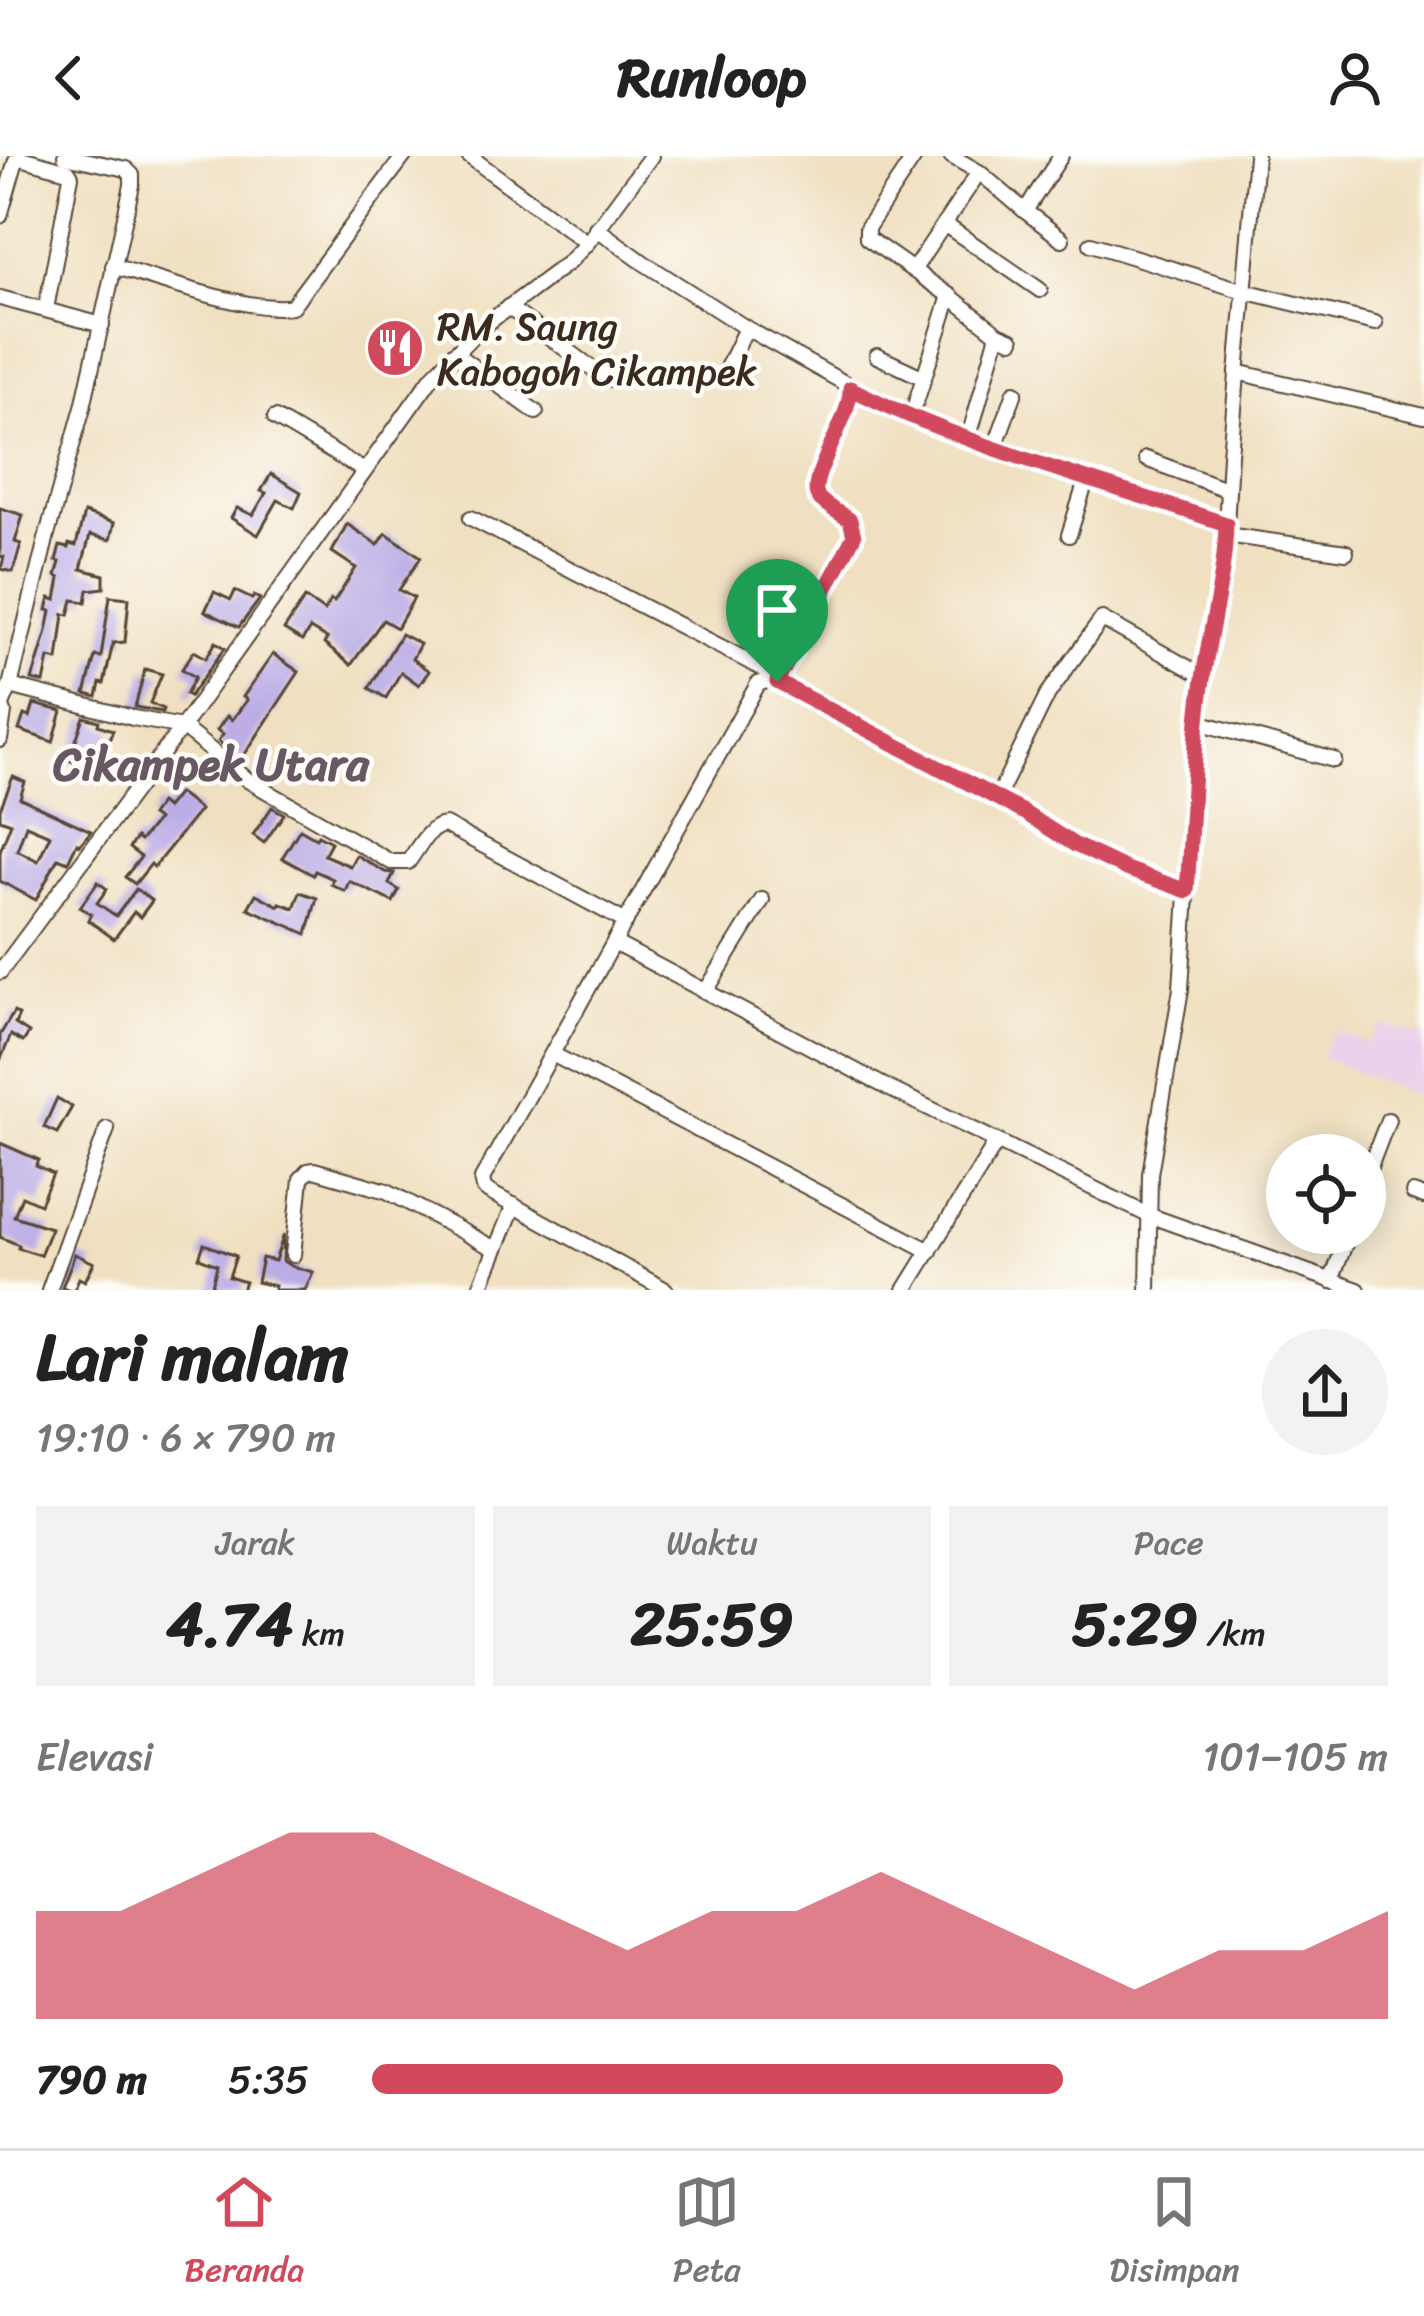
<!DOCTYPE html>
<html lang="id">
<head>
<meta charset="utf-8">
<style>
	body { margin:0; font-family:Sriracha,sans-serif; background:#f2f2f2; color:#222; height:100vh; display:flex; flex-direction:column; font-size:45px; white-space:nowrap }
	* { box-sizing:border-box; margin:0 }
	p { font-size:39px; color:#767676 }
	.icon { flex:none; width:66px; height:66px; fill:none; stroke:currentColor; stroke-width:2; stroke-linecap:round; stroke-linejoin:round }
	.map { position:relative; height:1134px; overflow:hidden }
	.sheet { display:flex; flex-direction:column; background:#fff; flex:1 }
	.sheet>* { flex:none }
	.tools { position:absolute; left:1266px; top:978px; display:grid; gap:24px }
	.tools a { display:grid; place-items:center; width:120px; height:120px; border-radius:50%; background:#fff; box-shadow:0 6px 30px #0003; font-size:60px }
	.pin { position:absolute; display:grid; place-items:center; width:102px; height:102px; color:#fff; margin:-123px -51px; border-radius:50% 50% 50% 0; rotate:-45deg; box-shadow:0 0 12px #0007 }
	.pin .icon { rotate:45deg }
	.round { display:grid; place-items:center; flex:none; width:126px; height:126px; border-radius:63px; background:#f2f2f2 }
	.overview { display:flex; align-items:center; justify-content:space-between; height:204px; padding:0 36px }
	h1 { font-size:66px; font-weight:800; line-height:90px }
	.stats { display:grid; grid-template-columns:repeat(3,1fr); gap:18px; height:204px; padding:12px 36px }
	.stats div { display:grid; align-content:center; border-radius:0px; background:#f2f2f2; text-align:center }
	.stats b { font-size:60px; font-weight:800 }
	.stats small { font-size:33px; font-weight:400 }
	.stats p { font-size:33px }
	.chart { height:336px; padding:24px 36px }
	.chart p { display:flex; justify-content:space-between }
	.chart svg { width:100%; height:216px; margin-top:12px; fill:#d1495b; opacity:.7 }
	ul { padding:0 36px; list-style:none; font-size:39px }
	li { display:grid; grid-template-columns:192px 144px 1fr; align-items:center; height:90px }
	li i { height:30px; border-radius:15px; background:#d1495b }
	header { display:flex; justify-content:space-between; align-items:center; height:156px; padding:0 36px; background:#fff; font-size:54px; font-weight:800 }
	.menu { display:flex; justify-content:space-around; align-items:center; height:168px; border-top:3px solid #e0e0e0; background:#fff; font-size:33px; color:#767676 }
	.menu a { display:grid; justify-items:center; gap:6px }
	.menu .selected { color:#d1495b }
	.map>svg:first-child { display:block }
</style>
</head>
<body>
<header><svg class="icon" aria-label="back" viewBox="0 0 24 24"><path d="M15 5l-7 7 7 7"/></svg>Runloop<svg class="icon" aria-label="person" viewBox="0 0 24 24"><circle cx="12" cy="8" r="4"/><path d="M4 21q1-7 8-7t8 7"/></svg></header>
<div class="map">
<svg width="1424" height="1134" viewBox="0 0 1424 1134">
	<rect width="100%" height="100%" fill="#fdfcf7"/>
	<filter id="ink" filterUnits="userSpaceOnUse"><feTurbulence type="fractalNoise" baseFrequency=".00833" numOctaves="2"/><feDisplacementMap in="SourceGraphic" scale="24" xChannelSelector="R" yChannelSelector="G"/><feConvolveMatrix kernelMatrix="1 2 1 2 8 2 1 2 1" color-interpolation-filters="sRGB"/></filter>
	<filter id="wash" filterUnits="userSpaceOnUse"><feTurbulence type="fractalNoise" baseFrequency=".004" numOctaves="4" result="noise"/><feDisplacementMap in="SourceGraphic" scale="48" xChannelSelector="R" yChannelSelector="G"/><feGaussianBlur stdDeviation="2.7" result="paint"/><feColorMatrix in="noise" values="0 0 0 0 0 0 0 0 0 0 0 0 0 0 0 0 0 1.4 0 .05"/><feComposite in="paint" operator="in"/></filter>
	<g filter="url(#wash)">
		<rect width="100%" height="100%" fill="#f0e0c1"/>
		<polygon fill="#ebd1eb" points="1380,868 1424,880 1424,943 1321,902 1333,875 1370,887"/>
		<g id="blocks">
			<g fill="#bcade6" fill-rule="evenodd">
				<polygon points="271,318 301,336 294,352 278,344 258,379 231,362 237,352 253,359 266,337 261,335"/>
				<polygon points="0,352 23,359 15,386 21,388 13,416 1,413 4,401 0,400"/>
				<polygon points="84,357 114,367 110,384 90,379 81,413 104,419 104,432 88,434 86,446 73,444 69,459 64,458 58,504 49,502 44,527 32,524 47,475 51,455 47,454 50,442 56,444 60,422 56,420 60,406 56,405 60,390 68,392 69,388 76,390"/>
				<polygon points="347,368 378,389 386,377 421,401 399,434 414,442 397,472 383,464 351,509 324,488 327,483 310,473 302,485 284,474 305,442 324,455 331,444 334,446 356,412 332,396"/>
				<polygon points="235,435 252,443 254,440 260,443 239,471 205,455 214,436 231,444"/>
				<polygon points="110,440 129,442 125,486 113,487 104,528 100,527 97,541 85,538 95,500 101,501"/>
				<polygon points="401,478 420,488 412,503 429,515 419,529 401,516 386,542 369,532"/>
				<polygon points="216,486 225,492 190,540 186,538 195,521 182,513 194,495 206,502"/>
				<polygon points="273,498 299,516 241,604 218,585 223,578 217,574 227,560 232,564 247,544 243,541"/>
				<polygon points="145,513 162,518 150,547 163,553 162,556 135,551"/>
				<polygon points="34,548 62,555 53,586 19,574 24,559 30,561"/>
				<polygon points="84,561 99,565 98,569 113,574 101,606 114,611 110,623 96,617 98,614 69,604"/>
				<path d="M13 621 25 626 20 642 91 675 80 689 77 687 68 706 58 702 36 744 0 725V695L11 667 0 663V653ZM26 669 50 679 38 705 17 694Z"/>
				<polygon points="178,637 200,654 154,711 151,708 135,728 125,721 141,701 129,692 136,682 140,685 157,664 151,660 160,647 166,652"/>
				<polygon points="272,651 284,658 264,687 253,679"/>
				<polygon points="300,673 316,682 318,679 331,686 324,699 350,710 356,699 385,716 394,717 389,728 399,734 393,746 349,725 345,735 331,728 333,723 315,715 313,719 282,702"/>
				<polygon points="98,726 107,733 97,747 116,760 136,733 152,745 140,761 134,756 114,783 88,764 91,758 80,751"/>
				<polygon points="300,736 317,742 307,778 248,752 256,738 279,750 280,747 294,752"/>
				<polygon points="14,856 19,859 15,868 29,877 23,886 11,879 0,905 0,879"/>
				<polygon points="57,942 72,951 57,977 44,971"/>
				<polygon points="0,987 39,1004 36,1010 53,1018 40,1048 22,1040 14,1060 51,1072 40,1099 18,1092 19,1089 0,1081"/>
				<polygon points="284,1078 283,1105 291,1110 313,1116 305,1134 274,1134 275,1130 257,1126 262,1102 275,1105"/>
				<polygon points="204,1088 236,1100 229,1121 245,1126 242,1134 211,1134 217,1109 199,1102"/>
				<polygon points="75,1098 94,1107 85,1125 79,1122 74,1134 70,1134 62,1131"/>
			</g>
		</g>
	</g>
	<g filter="url(#ink)">
		<use href="#blocks" fill-opacity="0" stroke="#564536" stroke-width="3"/>
		<g fill="none" stroke-linecap="round" stroke-linejoin="round">
			<defs>
				<g id="minor">
					<polyline points="469,0 587,87"/>
					<polyline points="915,0 867,72 867,82 950,140 998,178 1012,184"/>
					<polyline points="951,0 979,16 1025,55"/>
					<polyline points="1061,0 1025,55 1062,83"/>
					<polyline points="0,60 16,4 21,2 68,15 71,20 46,153"/>
					<polyline points="944,68 1040,134"/>
					<polyline points="596,72 644,107 746,172 893,254 995,291 1226,368"/>
					<polyline points="1091,88 1244,135 1375,167"/>
					<path d="M113 110C153 122 255 158 292 150L404 0"/>
					<polyline points="914,113 979,16"/>
					<polyline points="0,142 102,169"/>
					<polyline points="508,151 607,223"/>
					<polyline points="454,197 536,256"/>
					<polyline points="877,200 924,222"/>
					<polyline points="1237,216 1424,260"/>
					<polyline points="723,220 746,172"/>
					<polyline points="916,246 950,140"/>
					<polyline points="275,262 363,314"/>
					<polyline points="972,270 998,178"/>
					<polyline points="995,291 1015,236"/>
					<polyline points="1146,303 1228,334"/>
					<polyline points="471,362 779,521"/>
					<polyline points="1069,379 1087,322"/>
					<polyline points="1226,379 1346,396"/>
					<path d="M777 525 854 380 849 364C840 357 824 350 818 341 805 321 853 262 849 232"/>
					<path d="M10 530 133 562 182 571 249 625 391 706H408C418 693 428 670 445 669L626 766"/>
					<polyline points="0,546 4,556 0,584"/>
					<polyline points="2,549 10,530 47,379 83,251 132,29 132,19 126,13 65,0"/>
					<polyline points="1198,566 1334,604"/>
					<polyline points="997,642 1048,538 1102,463 1203,520"/>
					<polyline points="614,787 890,933 1148,1059 1358,1134"/>
					<polyline points="0,816 182,571 432,221 477,175 569,106 587,87 651,0"/>
					<polyline points="706,835 762,744"/>
					<polyline points="552,898 930,1095"/>
					<polyline points="1365,1024 1388,964"/>
					<polyline points="1413,1037 1424,1041"/>
					<polyline points="293,1099 301,1023 308,1015 314,1014 387,1035 495,1093"/>
					<polyline points="1331,1125 1349,1077"/>
					<polyline points="49,1134 107,973"/>
					<polyline points="479,1134 514,1049"/>
					<polyline points="666,1134 489,1036 484,1032 482,1023 758,528 769,524 777,526 1023,656 1075,689 1126,713 1187,735"/>
					<polyline points="905,1134 996,987"/>
					<polyline points="1148,1134 1150,1018 1181,833 1198,566 1203,520 1223,425 1230,299 1256,0"/>
				</g>
			</defs>
			<use href="#minor" stroke="#564536" stroke-width="18"/>
			<use href="#minor" stroke="#fff" stroke-width="14"/>
		</g>
	</g>
	<g fill="none" stroke-linecap="round" stroke-linejoin="round" filter="url(#ink)">
		<defs>
			<path id="route" d="M850 232C968 292 1101 325 1226 368 1225 423 1210 470 1203 523 1193 593 1192 664 1187 735L1126 713 1075 689 1023 656 777 526 854 380 850 364C840 357 825 350 818 341 806 323 852 262 850 232Z"/>
		</defs>
		<use href="#route" stroke="#fff" stroke-width="24"/>
		<use href="#route" stroke="#d1495b" stroke-width="15"/>
	</g>
	<defs>
		<symbol id="restaurant-disc" viewBox="-11 -11 22 22"><circle r="9.5" fill="#d1495b" stroke="#fdfcf7"/><path d="M-5-6h1v4h1v-4h1v4h1v-4h1v5L-1.5 .5V6h-2V.5L-5-1ZM5-6V6H3V1.5H1.5Q1.5-4 5-6Z" fill="#fff"/></symbol>
	</defs>
	<g fill-rule="evenodd">
		<use href="#restaurant-disc" x="362" y="159" width="66" height="66"/>
	</g>
	<g text-anchor="middle" stroke-width="9" stroke-linejoin="round" paint-order="stroke">
		<g font-size="39" fill="#3b2a1e" stroke="#fdfcf7" text-anchor="start">
			<text x="437" y="184">RM. Saung<tspan x="437" dy="45">Kabogoh Cikampek</tspan></text>
		</g>
		<g font-size="45" font-weight="bold" fill="#685864" stroke="#fdfcf7">
			<text x="211" y="624">Cikampek Utara</text>
		</g>
	</g>
</svg>
<div class="tools">
<a><svg class="icon" aria-label="locate" viewBox="0 0 24 24"><circle cx="12" cy="12" r="6"/><path d="M12 2v4M12 18v4M2 12h4M18 12h4"/></svg></a>
</div>
<div class="pin" style="left:777px;top:526px;background:#1e9e55"><svg class="icon" aria-label="arrive" viewBox="0 0 24 24"><path d="M6 21V4h12l-3 4 3 4H6"/></svg></div>
</div>
<section class="sheet">
<div class="overview"><div><h1>Lari malam</h1><p>19:10 · 6 × 790 m</p></div><a class="round"><svg class="icon" aria-label="share" viewBox="0 0 24 24"><path d="M12 15V3M7 8l5-5 5 5M5 13v7h14v-7"/></svg></a></div>
<div class="stats">
<div><p>Jarak</p><b>4.74<small> km</small></b></div>
<div><p>Waktu</p><b>25:59</b></div>
<div><p>Pace</p><b>5:29<small> /km</small></b></div>
</div>
<div class="chart"><p><span>Elevasi</span>101–105 m</p>
<svg viewBox="0 0 160 44" preserveAspectRatio="none"><path d="M0 44V22L10 22L20 14L30 6L40 6L50 14L60 22L70 30L80 22L90 22L100 14L110 22L120 30L130 38L140 30L150 30L160 22V44z"/></svg>
</div>
<ul>
<li><b>790 m</b>5:35<i style="width:68%"></i></li>
</ul>
</section>
<nav class="menu">
<a class="selected"><svg class="icon" aria-label="home" viewBox="0 0 24 24"><path d="M3 11l9-7 9 7M6 9v11h12V9"/></svg>Beranda</a>
<a><svg class="icon" aria-label="map" viewBox="0 0 24 24"><path d="M3 6l6-2 6 2 6-2v14l-6 2-6-2-6 2zM9 4v14M15 6v14"/></svg>Peta</a>
<a><svg class="icon" aria-label="saved" viewBox="0 0 24 24"><path d="M7 4h10v16l-5-4-5 4z"/></svg>Disimpan</a>
</nav>
</body>
</html>
